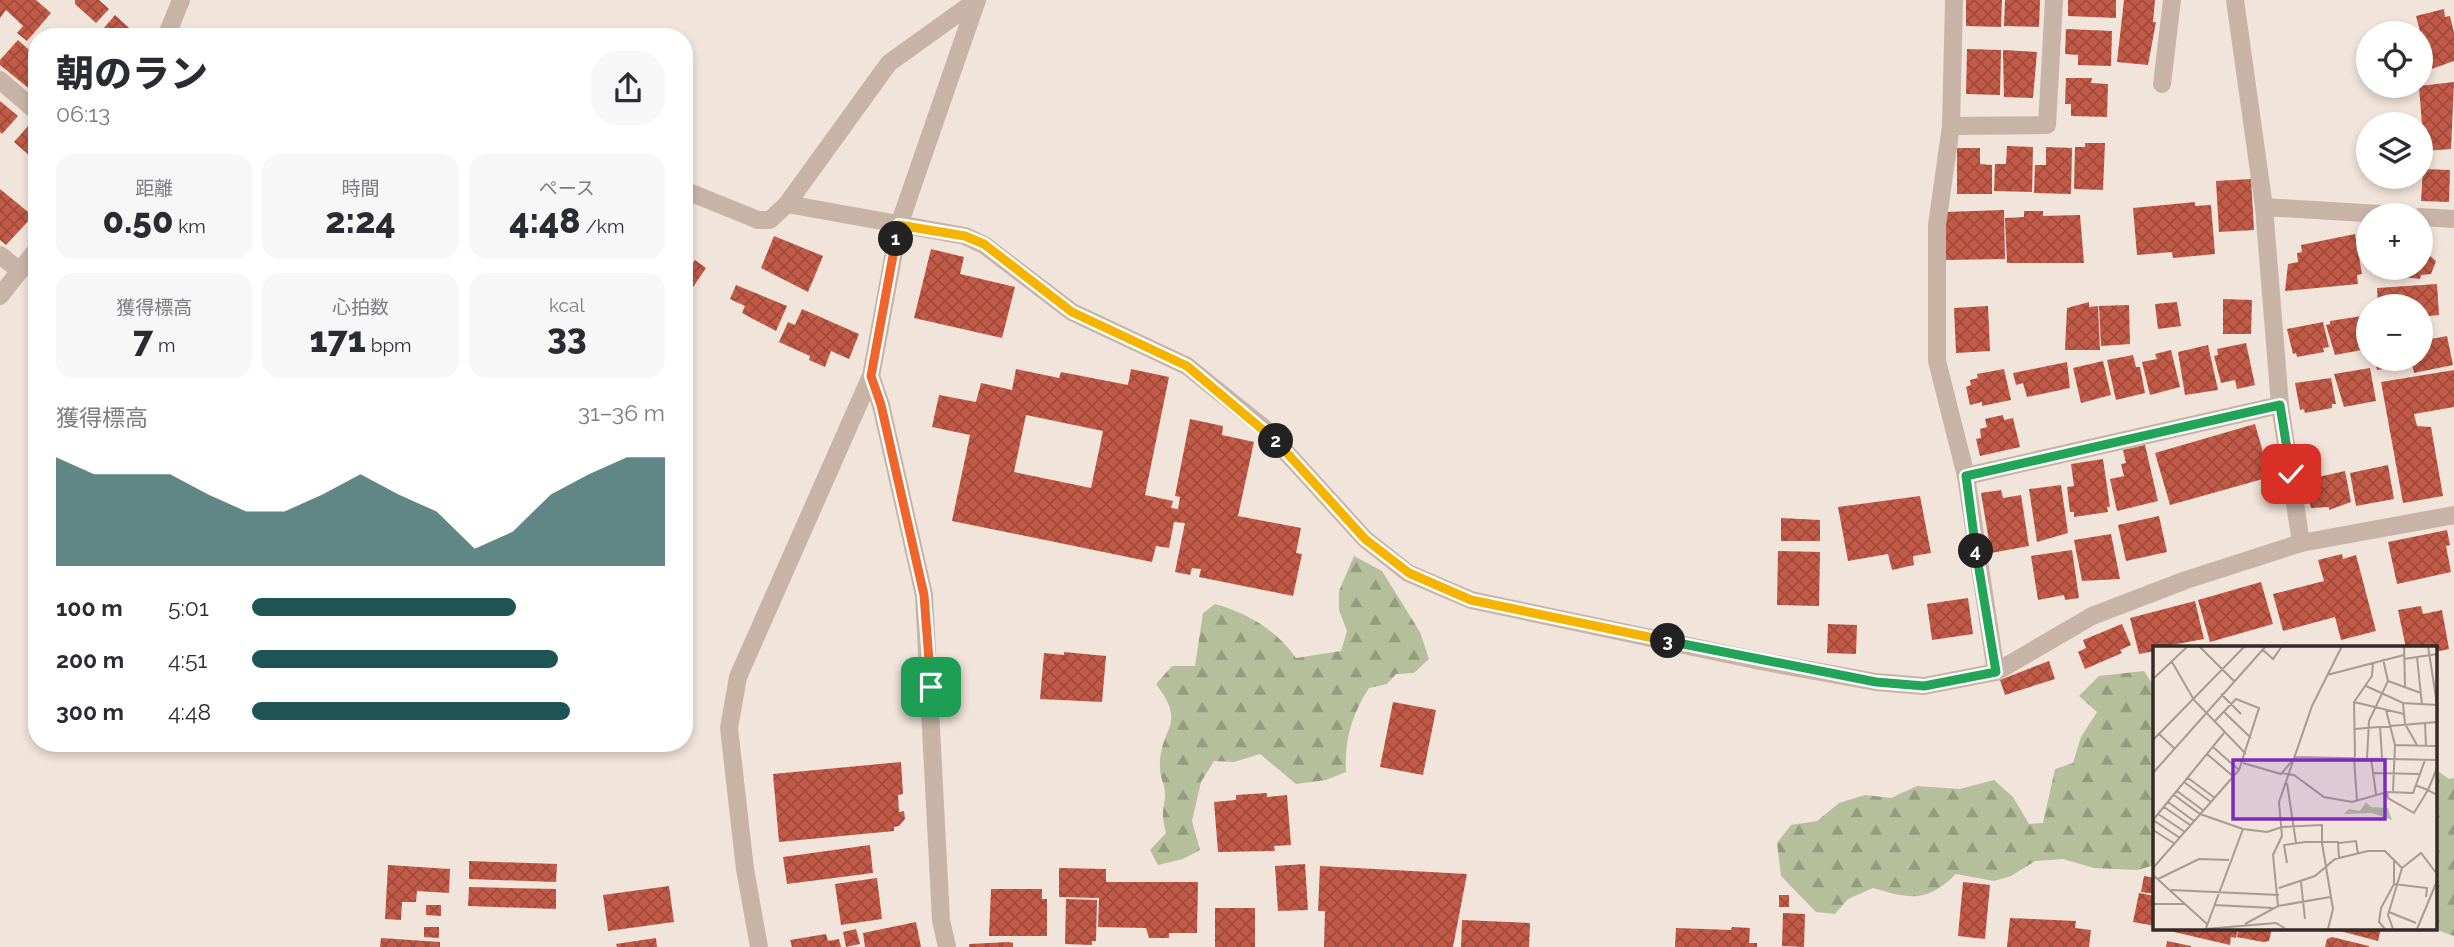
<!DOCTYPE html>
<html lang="ja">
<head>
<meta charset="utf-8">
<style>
	body { margin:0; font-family:Raleway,"Noto Sans JP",sans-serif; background:#f7f7f7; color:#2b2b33; height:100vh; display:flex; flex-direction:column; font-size:26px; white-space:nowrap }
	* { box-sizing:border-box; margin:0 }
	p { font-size:23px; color:#7c7c81 }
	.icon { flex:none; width:38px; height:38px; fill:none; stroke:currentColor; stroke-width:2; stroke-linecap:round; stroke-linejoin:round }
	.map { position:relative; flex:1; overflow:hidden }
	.side { position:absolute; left:28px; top:28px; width:665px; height:724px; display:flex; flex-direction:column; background:#fff; border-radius:28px; box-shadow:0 4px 10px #0003 }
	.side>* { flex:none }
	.controls { position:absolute; left:2356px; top:21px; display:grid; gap:14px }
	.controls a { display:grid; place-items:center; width:77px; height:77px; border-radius:50%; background:#fff; box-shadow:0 4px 10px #0003; font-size:35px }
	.pin { position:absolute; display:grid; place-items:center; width:60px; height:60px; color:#fff; margin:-30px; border-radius:14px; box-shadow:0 4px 10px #0006 }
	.km { position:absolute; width:35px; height:35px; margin:-18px; border-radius:50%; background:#222; color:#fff; font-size:19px; line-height:35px; text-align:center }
	.round { display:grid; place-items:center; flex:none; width:74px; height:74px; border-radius:28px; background:#f7f7f7 }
	.overview { display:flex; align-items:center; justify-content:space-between; height:119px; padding:0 28px }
	h1 { font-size:38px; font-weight:800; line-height:52px }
	.stats { display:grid; grid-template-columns:repeat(3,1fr); gap:10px; height:119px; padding:7px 28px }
	.stats div { display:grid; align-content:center; border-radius:18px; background:#f7f7f7; text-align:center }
	.stats b { font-size:35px; font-weight:800 }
	.stats small { font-size:19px; font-weight:400 }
	.stats p { font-size:19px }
	.chart { height:196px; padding:14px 28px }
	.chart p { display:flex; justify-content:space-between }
	.chart svg { width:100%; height:126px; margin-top:7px; fill:#1e5554; opacity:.7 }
	ul { padding:0 28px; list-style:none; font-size:23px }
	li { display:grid; grid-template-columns:112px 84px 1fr; align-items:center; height:52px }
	li i { height:18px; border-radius:9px; background:#1e5554 }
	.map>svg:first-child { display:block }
</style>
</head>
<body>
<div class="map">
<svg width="2454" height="947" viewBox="0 0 2454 947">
	<defs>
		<pattern id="forest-firs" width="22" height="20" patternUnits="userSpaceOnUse" patternTransform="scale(1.75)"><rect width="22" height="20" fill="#b6bf9b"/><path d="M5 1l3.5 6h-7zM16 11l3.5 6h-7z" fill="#959b7e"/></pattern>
		<pattern id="building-cross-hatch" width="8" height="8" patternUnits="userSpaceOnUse" patternTransform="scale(1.75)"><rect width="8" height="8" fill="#c25a47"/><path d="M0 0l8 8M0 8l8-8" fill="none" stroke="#9e4b3b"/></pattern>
	</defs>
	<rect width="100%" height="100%" fill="#f1e4da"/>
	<g fill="url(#forest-firs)">
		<path d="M1354 556 1382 571 1420 632 1429 659 1414 673 1396 674 1387 684 1369 688C1352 714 1344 741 1346 772L1326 780 1296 784 1260 754 1234 762 1214 761 1201 782 1192 821 1200 850 1183 859 1158 865 1150 850 1166 833C1161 812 1163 815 1165 796 1166 787 1160 778 1160 769 1158 727 1189 727 1156 684L1172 666H1195L1203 613 1215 604C1247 613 1277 630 1296 658L1341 651 1347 631 1339 610V591Z"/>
		<path d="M2144 671 2155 688V865L2137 870 2094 868 2063 859 2035 861 2011 876 1994 881 1956 874C1926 903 1911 899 1873 888L1848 899 1835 914 1816 912 1781 876 1777 843 1791 825 1817 821 1839 803 1865 795 1891 798 1917 786 1960 789 1994 780 2013 797 2029 824 2043 823 2055 769 2073 763 2081 737 2097 712 2079 696 2099 676Z"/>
		<polygon points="2435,769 2449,779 2454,778 2454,936 2431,928 2435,928"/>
	</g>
	<g fill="url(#building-cross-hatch)" fill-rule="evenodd">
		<polygon points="0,0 36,0 51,13 27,41 17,33 23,26 6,10 0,18"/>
		<polygon points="75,0 99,0 109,9 96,23 75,4"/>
		<polygon points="1966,0 2002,0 2001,27 1966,26"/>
		<polygon points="2005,0 2040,0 2039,27 2004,26"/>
		<polygon points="2068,0 2116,0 2116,18 2068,16"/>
		<polygon points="2124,0 2155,0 2153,22 2156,22 2148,65 2117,62"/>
		<polygon points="2444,9 2445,17 2450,16 2454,33 2454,61 2420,73 2423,43 2416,16"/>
		<polygon points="115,15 139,37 111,37 103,29"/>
		<polygon points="2066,29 2112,31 2111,66 2078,65 2078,55 2065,54"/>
		<polygon points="18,40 37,57 37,95 0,65 0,60"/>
		<polygon points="1967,49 2001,50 2000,95 1966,94"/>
		<polygon points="2003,50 2037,52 2033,98 2004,97"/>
		<polygon points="2066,78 2092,78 2091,83 2108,84 2107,117 2071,116 2071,104 2065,104"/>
		<polygon points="2454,82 2451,149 2424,151 2419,86"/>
		<polygon points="0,101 18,116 2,134 0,132"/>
		<polygon points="29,125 37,132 37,162 14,142"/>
		<polygon points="2085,143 2105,143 2103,190 2074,189 2075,147 2085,147"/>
		<polygon points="2007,146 2033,147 2032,192 1994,191 1995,164 2006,164"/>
		<polygon points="2046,147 2072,148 2071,194 2034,193 2035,165 2046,165"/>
		<polygon points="1957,148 1980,148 1980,164 1992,165 1992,194 1957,194"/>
		<polygon points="2423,169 2450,170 2449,202 2421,201"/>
		<polygon points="2251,179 2254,230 2219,232 2216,181"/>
		<polygon points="0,189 33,216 6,245 0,240"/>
		<polygon points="2195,202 2195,206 2211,205 2215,254 2173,258 2172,252 2137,255 2133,208"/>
		<polygon points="2004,210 2005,259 1946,260 1944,212"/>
		<polygon points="2024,211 2043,211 2043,216 2080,215 2084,263 2007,263 2005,218 2024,217"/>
		<polygon points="2355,234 2362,274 2357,275 2358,284 2285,291 2288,264 2298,262 2297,253 2302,252 2301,245"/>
		<polygon points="774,236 823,256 808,292 761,268"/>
		<polygon points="2420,236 2432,237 2430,256 2436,261 2431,274 2421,275 2420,279 2378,274 2379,268 2420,268"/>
		<polygon points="931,249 964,257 960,274 1015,287 1002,338 914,318"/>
		<polygon points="695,260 706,268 689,293 684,289 684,275"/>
		<polygon points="2437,284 2439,315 2420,317 2420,306 2378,306 2377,288"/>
		<polygon points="736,285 787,306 776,331 742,313 745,306 730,299"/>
		<polygon points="2223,299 2252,300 2251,334 2223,334"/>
		<polygon points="2089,302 2089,307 2098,306 2100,350 2065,350 2067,308"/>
		<polygon points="2177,302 2181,326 2158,329 2155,304"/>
		<polygon points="2129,305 2130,344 2101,346 2099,306"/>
		<polygon points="1988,306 1990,351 1956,353 1954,308"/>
		<polygon points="802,309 859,334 849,359 831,351 825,367 809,360 810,356 779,342 788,322 795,325"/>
		<polygon points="2362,316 2367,349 2335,355 2326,325 2330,324 2330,321"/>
		<polygon points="2323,322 2329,347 2323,348 2324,352 2297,357 2296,353 2293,354 2287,329"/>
		<polygon points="2447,336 2453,365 2414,373 2412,364 2377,370 2375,359 2420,359 2420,341"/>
		<polygon points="2246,343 2255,385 2237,389 2235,380 2221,383 2214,356 2218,355 2217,349"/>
		<polygon points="2208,345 2218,390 2185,395 2178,352"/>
		<polygon points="2171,350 2180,387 2150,395 2142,362 2157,359 2155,354"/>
		<polygon points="2133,355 2136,367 2140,367 2145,393 2116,400 2107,360"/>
		<polygon points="2103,361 2111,395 2081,403 2073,368"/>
		<polygon points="2067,362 2070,388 2027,397 2023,383 2016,385 2013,373"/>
		<polygon points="2370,368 2376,401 2344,407 2334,374"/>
		<path d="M1016 369 1059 378 1061 372 1128 385 1131 369 1169 377 1145 495 1173 501 1171 508 1178 509 1180 497 1175 496 1190 419 1223 426 1222 435 1254 442 1238 516 1301 528 1296 553 1302 554 1293 596 1199 577 1201 569 1192 568 1190 575 1175 572 1185 523 1174 522 1169 548 1156 546 1152 562 952 521 970 435 932 427 939 395 976 402 981 383 1012 390ZM1026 415 1103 431 1091 488 1014 472Z"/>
		<polygon points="2004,369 2011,400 1982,406 1982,402 1970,405 1966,387 1971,385 1970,380 1978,378 1977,374"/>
		<polygon points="2454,370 2454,407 2414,414 2417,426 2431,427 2443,496 2403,503 2381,382"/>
		<polygon points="2331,378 2336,404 2332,404 2332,408 2305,413 2304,409 2300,410 2295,383"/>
		<polygon points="2003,415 2004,420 2013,418 2020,447 1980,456 1976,439 1981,438 1980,429 1987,427 1985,419"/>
		<polygon points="2255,424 2270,477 2170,505 2155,453"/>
		<polygon points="2145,445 2158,501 2117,511 2110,479 2124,476 2121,464 2126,463 2123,450"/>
		<polygon points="2103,459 2110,507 2107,507 2108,512 2074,517 2074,512 2070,512 2067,487 2074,486 2071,464"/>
		<polygon points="2388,465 2394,499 2356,506 2350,473"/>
		<polygon points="2345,471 2351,502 2329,510 2329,507 2311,508 2305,480"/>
		<polygon points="2061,485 2068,533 2037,542 2029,489"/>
		<polygon points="2001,490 2003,498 2021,495 2029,546 1991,553 1981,493"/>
		<polygon points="1920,496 1931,553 1913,556 1914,565 1892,570 1888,554 1848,561 1838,507"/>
		<polygon points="2159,516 2167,552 2126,561 2118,525"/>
		<polygon points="1781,518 1820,520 1820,541 1781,541"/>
		<polygon points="2447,530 2450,545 2446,546 2451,572 2397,584 2388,542"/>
		<polygon points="2111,534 2120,579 2082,581 2074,540"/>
		<polygon points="2072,550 2079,598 2065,600 2064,595 2038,600 2031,556"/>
		<polygon points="1778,551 1820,552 1819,606 1777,605"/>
		<polygon points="2342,554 2343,559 2356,555 2376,631 2341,640 2335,617 2283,631 2273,594 2324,581 2318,560"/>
		<polygon points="2261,582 2273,624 2210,642 2198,600"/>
		<polygon points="1968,598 1973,634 1932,640 1927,604"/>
		<polygon points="2195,601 2204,639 2155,648 2155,651 2139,654 2130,618"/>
		<polygon points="2421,606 2423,614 2442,610 2449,649 2435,652 2435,648 2406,648 2398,610"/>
		<polygon points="1828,624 1857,625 1856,654 1827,653"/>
		<polygon points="2122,624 2131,645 2120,650 2122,653 2085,669 2078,652 2086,648 2083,640"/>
		<polygon points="1064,652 1106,656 1102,702 1040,699 1044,653 1064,655"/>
		<polygon points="2049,661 2055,679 2005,695 2000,680"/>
		<polygon points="1393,702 1436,710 1423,775 1380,767"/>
		<polygon points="901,762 903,794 898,795 899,812 904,811 905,819 899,826 894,827 894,831 779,842 773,774"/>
		<polygon points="1267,793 1267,797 1287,795 1291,845 1274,846 1275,851 1218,852 1214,802 1236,800 1236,795"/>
		<polygon points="870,845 873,873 787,884 783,857"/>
		<polygon points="469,861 557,864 556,882 469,879"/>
		<polygon points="1305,864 1308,910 1278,911 1275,866"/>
		<polygon points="388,865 450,869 449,893 417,891 416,902 402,902 401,920 385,919"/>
		<polygon points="1320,866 1467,874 1453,947 1324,947 1325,911 1318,911"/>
		<polygon points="1059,868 1106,869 1106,882 1198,882 1197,933 1169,933 1169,938 1149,938 1146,928 1098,927 1099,898 1059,897"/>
		<polygon points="2144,876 2155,878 2155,894 2141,892"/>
		<polygon points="877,878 882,919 841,925 835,884"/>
		<polygon points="1963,882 1990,885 1985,939 1958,936"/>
		<polygon points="669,886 674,922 608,931 603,895"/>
		<polygon points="469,887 556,889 556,909 468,906"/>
		<polygon points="991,889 1042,889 1042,899 1047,899 1047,936 989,936"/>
		<polygon points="2139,893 2155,896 2155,926 2133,922"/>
		<rect x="1779" y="895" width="10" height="12"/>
		<polygon points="1066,899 1097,900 1096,941 1092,941 1092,945 1065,944"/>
		<polygon points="426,905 441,905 441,916 426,915"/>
		<rect x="1215" y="908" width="40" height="39"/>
		<polygon points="1783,913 1805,914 1804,947 1782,946"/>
		<polygon points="2010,918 2076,921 2075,928 2091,930 2089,947 2007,947"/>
		<polygon points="1462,920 1530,923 1529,947 1461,947"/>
		<polygon points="916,922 921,947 865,947 863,933"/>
		<polygon points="424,927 439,927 439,938 424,937"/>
		<polygon points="1732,927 1750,928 1749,943 1757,943 1757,947 1675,947 1676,928 1731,930"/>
		<polygon points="2171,928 2238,928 2236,938 2231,937 2230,945 2170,931"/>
		<polygon points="2239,928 2272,928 2269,941 2263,942 2237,937"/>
		<polygon points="2329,928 2381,928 2378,941"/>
		<polygon points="856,929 860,944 846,947 843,932"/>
		<polygon points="826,934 828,941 839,939 841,947 792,947 790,940"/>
		<polygon points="2332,937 2369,946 2369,947 2325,947 2327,939"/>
		<polygon points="381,938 440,942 440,947 380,947"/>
		<polygon points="656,938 657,947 617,947 616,944"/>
		<polygon points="2167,941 2191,946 2191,947 2166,947"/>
		<polygon points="1009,942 1013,943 1013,947 969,947 969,944"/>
	</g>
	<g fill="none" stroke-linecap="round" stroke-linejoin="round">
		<polyline stroke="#c8b3a7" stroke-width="18" points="2162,84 2172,0"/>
		<g stroke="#c8b3a7" stroke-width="18">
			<polyline points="1954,0 1951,126 1937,225 1937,361 1966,476 1996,672"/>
			<polyline points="2235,0 2264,207 2280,405 2301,543"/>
			<polyline points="166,37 181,0"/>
			<polyline points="0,80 37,112"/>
			<polyline points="1951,126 2047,125 2054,0"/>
			<polyline points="684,190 758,220 770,220 787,204 889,63 977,0"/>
			<polyline points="787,204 965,236 984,245 1072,312 1187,366 1264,428 1365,539 1408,573 1471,600 1760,661 1876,682 1924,686 1996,672 2092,616 2186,580 2301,543 2454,515"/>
			<polyline points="2264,207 2396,215"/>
			<polyline points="2420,217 2454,219"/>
			<polyline points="0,255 20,271"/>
			<polyline points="0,296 37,249"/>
			<polyline points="871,376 881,405 924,595 941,920 947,947"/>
			<polyline points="1966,476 2280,405"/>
		</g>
		<polyline stroke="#c8b3a7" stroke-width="18" points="759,947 745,869 729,728 738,677 871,376 899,225 977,0"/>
	</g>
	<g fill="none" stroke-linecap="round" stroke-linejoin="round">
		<defs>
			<polyline id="split-1" points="896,239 871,376 881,405 924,595 931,687"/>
			<polyline id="split-2" points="896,239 899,225 965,236 984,244 1072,312 1187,366 1276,441"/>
			<polyline id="split-3" points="1276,441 1365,539 1409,573 1471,600 1668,641"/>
			<polyline id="split-4" points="1668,641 1876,682 1924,686 1996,672 1976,551"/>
			<polyline id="split-5" points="1976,551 1966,476 2280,405 2291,474"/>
		</defs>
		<use href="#split-1" stroke="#fff" stroke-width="14"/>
		<use href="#split-2" stroke="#fff" stroke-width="14"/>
		<use href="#split-3" stroke="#fff" stroke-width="14"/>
		<use href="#split-4" stroke="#fff" stroke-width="14"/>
		<use href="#split-5" stroke="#fff" stroke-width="14"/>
		<use href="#split-1" stroke="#f0652b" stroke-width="9"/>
		<use href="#split-2" stroke="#f5b400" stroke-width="9"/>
		<use href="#split-3" stroke="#f5b400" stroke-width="9"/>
		<use href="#split-4" stroke="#22a559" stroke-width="9"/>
		<use href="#split-5" stroke="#22a559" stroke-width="9"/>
	</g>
	<g transform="translate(2153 646)">
		<rect width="284" height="284" fill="#f1e4da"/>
		<path d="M213 156 218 161 235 162 239 174 219 167 191 168 196 163 207 165Z" fill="#b6bf9b"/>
		<path fill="none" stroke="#a69a92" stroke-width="2" d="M46 0 81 35M251 0 252 40M275 0 284 58M110 4 120 13 129 0M264 11 269 59M251 13 284 8M19 16 41 54 93 108M174 29 251 9M0 33 35 0M235 35 268 47M213 40 250 57 284 59M68 48 88 68M201 56 251 68M250 57 252 78 264 99M233 64 242 99 240 145M71 66 98 92M272 77 273 100M227 80 229 112M202 83 284 76M5 87 21 102M0 94 92 0M242 99 284 100M60 101 86 124M54 108 81 131M142 111 284 114M201 111 204 156M202 111 201 56 219 30 220 16M214 112 216 75 235 35 230 13M218 112 223 148M90 117 128 128 139 115M284 122 275 144 284 149M0 127 113 0M129 127 141 129 171 151 199 156 234 146 260 147 272 114M221 127 266 128M35 132 62 152M31 136 58 156M134 137 143 197M24 145 51 165M234 146 235 152 261 167 275 144 262 139M21 149 47 168 90 183 114 186 129 181M15 156 41 175M11 161 37 179M5 168 32 186M0 174 71 87M0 174 27 192M129 181 169 179V197M0 184 22 198M169 197 180 263 175 283M186 197 203 195 205 208M241 213V238M134 217 131 199 152 196H185L186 212M0 222 86 124 106 62 83 53 61 76M0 229 54 278M5 233 46 213 76 214M148 236 152 273M126 242 162 230 182 213 215 205H232L249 222M18 244 126 249M0 258H32M61 259 120 262M125 260 120 209 129 190 126 156 159 60 189 0M236 266 263 277M92 278 125 260 177 251M53 282 90 183M52 283 123 277 133 283M232 283 226 276 228 262 241 238 274 242 273 251M240 283 235 269 249 222 268 207 284 228M264 283 284 235"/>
		<path fill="#7b2cbf" fill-opacity="0.15" stroke="#7b2cbf" stroke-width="3.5" d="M80 114H232V173H80Z"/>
		<rect width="284" height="284" fill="none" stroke="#352a27" stroke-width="3.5"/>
	</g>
</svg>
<div class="controls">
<a><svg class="icon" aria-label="locate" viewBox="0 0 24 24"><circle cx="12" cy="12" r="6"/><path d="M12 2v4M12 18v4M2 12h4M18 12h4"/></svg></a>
<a><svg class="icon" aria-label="layers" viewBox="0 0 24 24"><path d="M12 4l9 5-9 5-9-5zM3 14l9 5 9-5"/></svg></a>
<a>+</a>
<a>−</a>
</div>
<div class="pin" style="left:931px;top:687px;background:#1e9e55"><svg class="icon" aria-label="arrive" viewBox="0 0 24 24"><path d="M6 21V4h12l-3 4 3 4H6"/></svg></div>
<div class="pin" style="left:2291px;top:474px;background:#d93025"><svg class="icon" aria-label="check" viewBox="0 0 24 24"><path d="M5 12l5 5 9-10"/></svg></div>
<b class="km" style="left:896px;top:239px">1</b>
<b class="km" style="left:1276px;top:441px">2</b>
<b class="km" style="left:1668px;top:641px">3</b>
<b class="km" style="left:1976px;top:551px">4</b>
<section class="side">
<div class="overview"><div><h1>朝のラン</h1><p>06:13</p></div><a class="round"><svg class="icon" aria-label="share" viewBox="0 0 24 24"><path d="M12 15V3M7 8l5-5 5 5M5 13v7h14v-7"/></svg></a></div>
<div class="stats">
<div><p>距離</p><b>0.50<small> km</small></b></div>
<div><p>時間</p><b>2:24</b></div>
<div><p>ペース</p><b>4:48<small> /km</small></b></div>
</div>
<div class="stats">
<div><p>獲得標高</p><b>7<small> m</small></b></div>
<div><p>心拍数</p><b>171<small> bpm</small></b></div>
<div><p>kcal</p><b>33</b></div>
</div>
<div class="chart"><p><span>獲得標高</span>31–36 m</p>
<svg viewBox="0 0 160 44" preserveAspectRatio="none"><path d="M0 44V6L10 12L20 12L30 12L40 19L50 25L60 25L70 19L80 12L90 19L100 25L110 38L120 32L130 19L140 12L150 6L160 6V44z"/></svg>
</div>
<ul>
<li><b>100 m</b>5:01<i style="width:64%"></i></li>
<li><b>200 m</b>4:51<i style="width:74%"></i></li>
<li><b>300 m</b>4:48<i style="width:77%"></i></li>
</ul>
</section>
</div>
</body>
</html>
